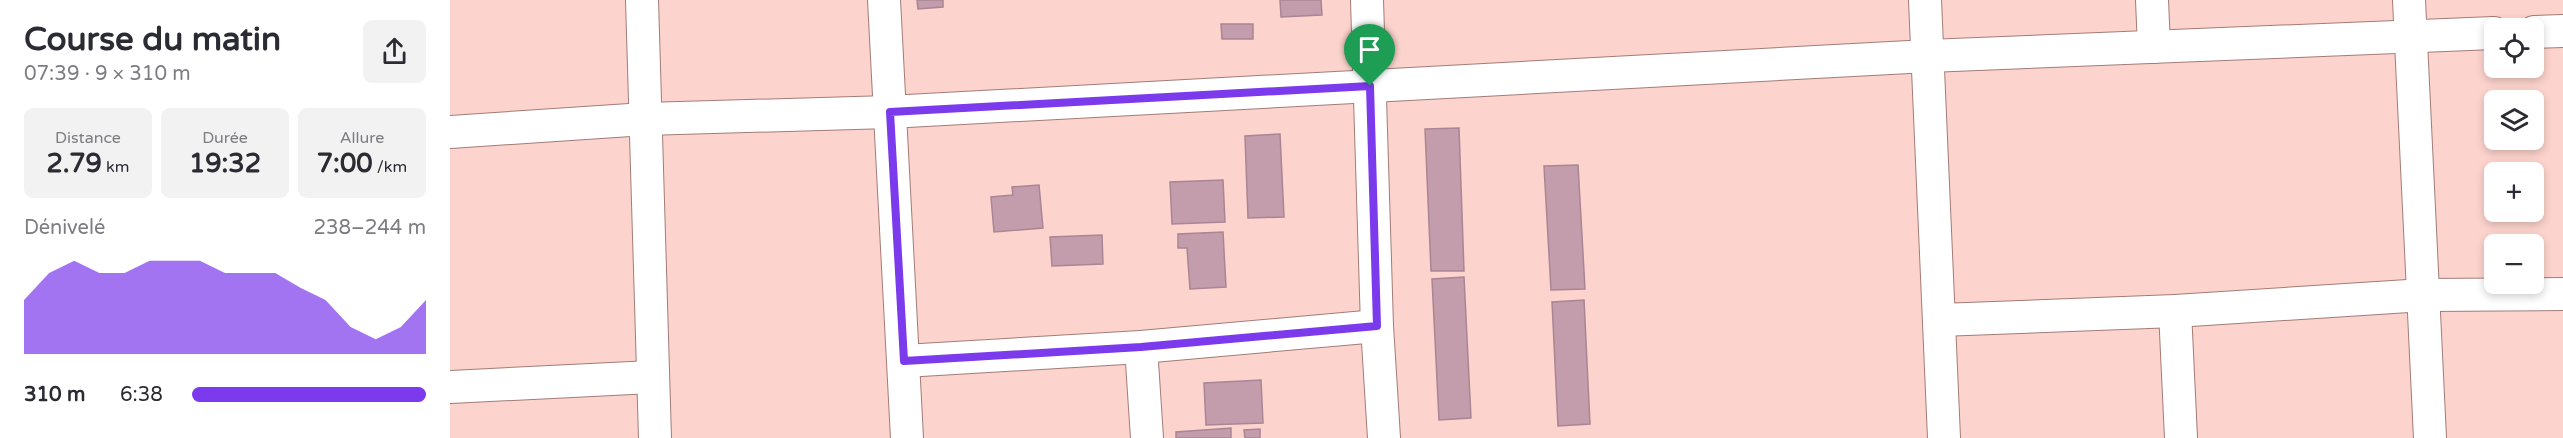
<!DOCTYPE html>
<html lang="fr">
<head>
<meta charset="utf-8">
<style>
	body { margin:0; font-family:"Varela Round",sans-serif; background:#f2f2f3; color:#2b2b33; height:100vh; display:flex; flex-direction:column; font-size:22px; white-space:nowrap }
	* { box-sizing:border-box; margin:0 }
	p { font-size:20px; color:#7c7c81 }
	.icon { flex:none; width:33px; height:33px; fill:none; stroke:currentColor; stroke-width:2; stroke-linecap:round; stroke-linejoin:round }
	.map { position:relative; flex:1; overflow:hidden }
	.side { display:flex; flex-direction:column; background:#fff; width:450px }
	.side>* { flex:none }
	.tools { position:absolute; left:2034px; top:18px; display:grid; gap:12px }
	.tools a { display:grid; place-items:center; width:60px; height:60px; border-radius:9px; background:#fff; box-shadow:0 3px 9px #0003; font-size:30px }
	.pin { position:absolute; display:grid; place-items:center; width:51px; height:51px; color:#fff; margin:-62px -26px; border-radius:50% 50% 50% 0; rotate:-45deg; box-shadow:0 0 6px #0007 }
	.pin .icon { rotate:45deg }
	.round { display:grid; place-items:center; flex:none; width:63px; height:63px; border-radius:9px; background:#f2f2f3 }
	.overview { display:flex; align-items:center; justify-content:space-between; height:102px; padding:0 24px }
	h1 { font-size:33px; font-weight:700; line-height:45px }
	.figures { display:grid; grid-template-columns:repeat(3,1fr); gap:9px; height:102px; padding:6px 24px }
	.figures div { display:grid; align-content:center; border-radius:9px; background:#f2f2f3; text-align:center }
	.figures b { font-size:26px; font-weight:700 }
	.figures small { font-size:16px; font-weight:400 }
	.figures p { font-size:16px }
	.chart { height:168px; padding:12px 24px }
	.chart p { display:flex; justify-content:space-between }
	.chart svg { width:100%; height:108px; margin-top:6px; fill:#7c3aed; opacity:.7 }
	ul { padding:0 24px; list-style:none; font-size:20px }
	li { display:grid; grid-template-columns:96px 72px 1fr; align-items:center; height:45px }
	li i { height:15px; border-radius:8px; background:#7c3aed }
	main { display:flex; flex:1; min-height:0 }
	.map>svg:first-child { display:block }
</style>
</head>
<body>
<main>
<section class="side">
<div class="overview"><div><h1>Course du matin</h1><p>07:39 · 9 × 310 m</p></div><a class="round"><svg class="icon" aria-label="share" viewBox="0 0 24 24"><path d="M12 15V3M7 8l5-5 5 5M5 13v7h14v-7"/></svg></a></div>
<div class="figures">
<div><p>Distance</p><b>2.79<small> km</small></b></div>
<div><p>Durée</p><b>19:32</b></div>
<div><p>Allure</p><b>7:00<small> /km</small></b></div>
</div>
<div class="chart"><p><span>Dénivelé</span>238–244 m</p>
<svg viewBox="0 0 160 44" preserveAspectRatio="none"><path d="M0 44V22L10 11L20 6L30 11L40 11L50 6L60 6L70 6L80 11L90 11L100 11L110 17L120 22L130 33L140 38L150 33L160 22V44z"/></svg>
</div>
<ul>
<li><b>310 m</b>6:38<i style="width:100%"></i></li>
</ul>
</section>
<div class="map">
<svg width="2113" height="438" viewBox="0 0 2113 438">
	<rect width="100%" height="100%" fill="#fdd3cd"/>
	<g fill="#c39dac" stroke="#aa8594" stroke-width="1.5">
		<polygon points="467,0 493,0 493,7 468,9"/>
		<polygon points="830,0 871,0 872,15 831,17"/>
		<polygon points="771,24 803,24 803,39 772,39"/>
		<polygon points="1009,128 1014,271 981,271 975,129"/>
		<polygon points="830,134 834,217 798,218 795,136"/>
		<polygon points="1128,165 1135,289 1101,290 1094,166"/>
		<polygon points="773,180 775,222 722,224 720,182"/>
		<polygon points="589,185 593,228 544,232 541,197 563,195 562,187"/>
		<polygon points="773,232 776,287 740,289 737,248 728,248 728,234"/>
		<polygon points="652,235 653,264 602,266 600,237"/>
		<polygon points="1014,277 1021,418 989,420 982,279"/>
		<polygon points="1134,300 1140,424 1108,426 1102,302"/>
		<polygon points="811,380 813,423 756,425 754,383"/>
		<polygon points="781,428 781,438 726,438 726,432"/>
		<polygon points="810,429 810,438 795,438 794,430"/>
	</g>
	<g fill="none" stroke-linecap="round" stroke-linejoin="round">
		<defs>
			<g id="minor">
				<polyline points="192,0 205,438"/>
				<polyline points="434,0 457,438"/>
				<polyline points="917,0 927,326 934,438"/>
				<polyline points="1475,0 1494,438"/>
				<polyline points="1702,0 1704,47"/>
				<polyline points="1959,0 1980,438"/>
				<polyline points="2084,32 2113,31"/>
				<polyline points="0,132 195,119 439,112 1478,56 2044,33"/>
				<polyline points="1725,311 1731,438"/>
				<polyline points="1490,320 1725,311 1974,295 2113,294"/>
				<polyline points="691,347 697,438"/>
				<polyline points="454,361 691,347 927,326"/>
				<polyline points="0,387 202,377"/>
			</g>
		</defs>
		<use href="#minor" stroke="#a27c77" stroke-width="34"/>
		<use href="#minor" stroke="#fff" stroke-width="32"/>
	</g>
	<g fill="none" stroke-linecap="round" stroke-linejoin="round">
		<defs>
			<polygon id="route" points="920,86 927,326 691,347 454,361 440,112"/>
		</defs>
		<use href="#route" stroke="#fff" stroke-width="12"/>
		<use href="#route" stroke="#7c3aed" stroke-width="8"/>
	</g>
</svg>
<div class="tools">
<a><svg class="icon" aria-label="locate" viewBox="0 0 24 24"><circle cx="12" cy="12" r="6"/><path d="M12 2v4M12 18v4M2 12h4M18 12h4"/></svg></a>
<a><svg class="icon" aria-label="layers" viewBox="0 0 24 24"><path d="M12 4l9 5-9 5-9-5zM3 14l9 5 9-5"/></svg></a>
<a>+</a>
<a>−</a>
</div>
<div class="pin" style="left:920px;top:86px;background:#1e9e55"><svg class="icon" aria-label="arrive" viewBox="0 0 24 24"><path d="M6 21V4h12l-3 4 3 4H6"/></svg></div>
</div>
</main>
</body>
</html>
